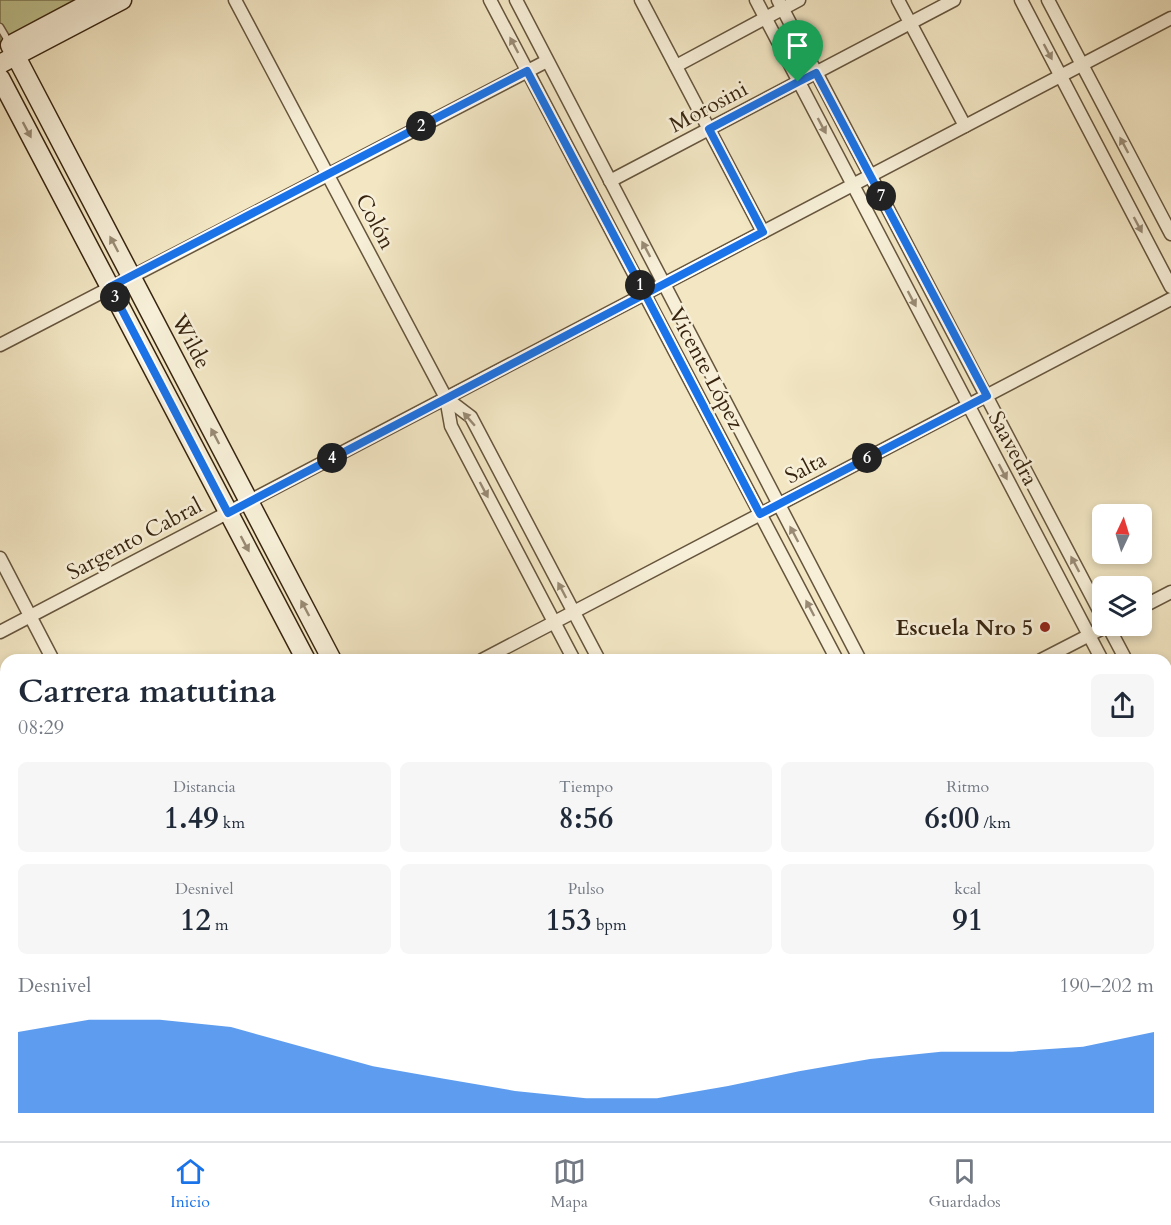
<!DOCTYPE html>
<html lang="es">
<head>
<meta charset="utf-8">
<style>
	body { margin:0; font-family:Cardo,serif; background:#f6f6f7; color:#1f2937; height:100vh; display:flex; flex-direction:column; font-size:22px; white-space:nowrap }
	* { box-sizing:border-box; margin:0 }
	p { font-size:20px; color:#747a83 }
	.icon { flex:none; width:33px; height:33px; fill:none; stroke:currentColor; stroke-width:2; stroke-linecap:round; stroke-linejoin:round }
	.map { position:relative; flex:1; overflow:hidden }
	.sheet { position:absolute; left:0px; top:654px; width:1172px; height:488px; display:flex; flex-direction:column; background:#fff; border-radius:18px 18px 0 0; box-shadow:0 3px 9px #0003 }
	.sheet>* { flex:none }
	.needle { width:39px; rotate:4deg }
	.buttons { position:absolute; left:1092px; top:504px; display:grid; gap:12px }
	.buttons a { display:grid; place-items:center; width:60px; height:60px; border-radius:9px; background:#fff; box-shadow:0 3px 9px #0003; font-size:30px }
	.pin { position:absolute; display:grid; place-items:center; width:51px; height:51px; color:#fff; margin:-62px -26px; border-radius:50% 50% 50% 0; rotate:-45deg; box-shadow:0 0 6px #0007 }
	.pin .icon { rotate:45deg }
	.km { position:absolute; width:30px; height:30px; margin:-15px; border-radius:50%; background:#222; color:#fff; font-size:16px; line-height:30px; text-align:center }
	.round { display:grid; place-items:center; flex:none; width:63px; height:63px; border-radius:9px; background:#f6f6f7 }
	.summary { display:flex; align-items:center; justify-content:space-between; height:102px; padding:0 18px }
	h1 { font-size:33px; font-weight:700; line-height:45px }
	.metrics { display:grid; grid-template-columns:repeat(3,1fr); gap:9px; height:102px; padding:6px 18px }
	.metrics div { display:grid; align-content:center; border-radius:9px; background:#f6f6f7; text-align:center }
	.metrics b { font-size:30px; font-weight:700 }
	.metrics small { font-size:16px; font-weight:400 }
	.metrics p { font-size:16px }
	.chart { height:168px; padding:12px 18px }
	.chart p { display:flex; justify-content:space-between }
	.chart svg { width:100%; height:108px; margin-top:6px; fill:#1a73e8; opacity:.7 }
	.dock { display:flex; justify-content:space-around; align-items:center; height:84px; border-top:2px solid #e0e1e3; background:#fff; font-size:16px; color:#747a83 }
	.dock a { display:grid; justify-items:center; gap:3px }
	.dock .on { color:#1a73e8 }
	.map>svg:first-child { display:block }
</style>
</head>
<body>
<div class="map">
<svg width="1171" height="1141" viewBox="0 0 1171 1141">
	<rect width="100%" height="100%" fill="#f2e6c3"/>
	<filter id="stains"><feTurbulence type="fractalNoise" baseFrequency=".00333" numOctaves="4"/><feColorMatrix values="0 0 0 0 .2 0 0 0 0 .09 0 0 0 0 .02 0 0 0 .5 -.17"/></filter>
	<radialGradient id="worn" r=".72"><stop offset=".6" stop-color="#630" stop-opacity="0"/><stop offset="1" stop-color="#630" stop-opacity=".3"/></radialGradient>
	<polygon fill="#bfc390" stroke="#7c7450" stroke-width="1.5" points="0,0 82,0 0,43"/>
	<g fill="none" stroke-linecap="round" stroke-linejoin="round">
		<defs>
			<polyline id="lane" points="0,27 10,44"/>
			<g id="street">
				<polyline points="235,0 446,398 451,426 574,660"/>
				<polyline points="490,0 837,660"/>
				<polyline points="516,0 860,660"/>
				<polyline points="641,0 763,232"/>
				<polyline points="756,0 1102,660"/>
				<polyline points="778,0 1102,616"/>
				<polyline points="898,0 965,126"/>
				<polyline points="1021,0 1171,287"/>
				<polyline points="1048,0 1171,234"/>
				<polyline points="676,66 799,0"/>
				<polyline points="610,181 954,0"/>
				<polyline points="0,345 547,61"/>
				<polyline points="446,398 471,417 599,660"/>
				<polyline points="0,558 53,660"/>
				<polyline points="1142,607 1171,592"/>
				<polyline points="1108,626 1126,660"/>
				<polyline points="0,632 1171,18"/>
				<polyline points="482,660 1171,299"/>
				<polyline points="1041,660 1107,626"/>
				<polyline points="1166,735 1171,745"/>
				<polyline points="1166,782 1171,793"/>
				<polyline points="1166,874 1171,871"/>
				<polyline points="0,912 6,909"/>
				<polyline points="0,1037 6,1048"/>
				<polyline points="0,1087 6,1098"/>
				<polyline points="25,1136 28,1141"/>
				<polyline points="52,1136 54,1141"/>
				<polyline points="296,1136 299,1141"/>
				<polyline points="321,1136 324,1141"/>
				<polyline points="122,1141 132,1136"/>
				<polyline points="651,1141 662,1136"/>
			</g>
			<g id="secondary">
				<polyline points="14,43 95,0"/>
				<polyline points="10,45 332,660"/>
				<polyline points="0,64 122,0"/>
				<polyline points="0,78 306,660"/>
				<polyline points="555,1136 558,1141"/>
				<polyline points="582,1136 584,1141"/>
			</g>
		</defs>
		<use href="#lane" stroke="#66553d" stroke-width="9"/>
		<use href="#street" stroke="#66553d" stroke-width="15"/>
		<use href="#secondary" stroke="#382510" stroke-width="21"/>
		<use href="#lane" stroke="#f7efd8" stroke-width="6"/>
		<use href="#street" stroke="#f7efd8" stroke-width="12"/>
		<use href="#secondary" stroke="#f7efd8" stroke-width="18"/>
		<defs>
			<g id="rail">
				<polyline points="1166,1037 1171,1034"/>
				<polyline points="965,1141 976,1136"/>
			</g>
		</defs>
		<use href="#rail" stroke="#382510" stroke-width="6"/>
		<use href="#rail" stroke="#f7efd8" stroke-width="4" stroke-dasharray="11" stroke-linecap="butt"/>
	</g>
	<defs><path id="oneway-solid" d="M-6-.8H1V-3.2L6.5 0L1 3.2V.8H-6Z" transform="scale(1.5)"/></defs>
	<g fill="#988a74">
		<use href="#oneway-solid" transform="translate(514 45) rotate(-118)"/>
		<use href="#oneway-solid" transform="translate(1048 52) rotate(62)"/>
		<use href="#oneway-solid" transform="translate(822 126) rotate(62)"/>
		<use href="#oneway-solid" transform="translate(27 130) rotate(62)"/>
		<use href="#oneway-solid" transform="translate(1124 145) rotate(-118)"/>
		<use href="#oneway-solid" transform="translate(1138 225) rotate(62)"/>
		<use href="#oneway-solid" transform="translate(114 244) rotate(-118)"/>
		<use href="#oneway-solid" transform="translate(646 249) rotate(-118)"/>
		<use href="#oneway-solid" transform="translate(912 299) rotate(62)"/>
		<use href="#oneway-solid" transform="translate(469 419) rotate(-131)"/>
		<use href="#oneway-solid" transform="translate(215 436) rotate(-118)"/>
		<use href="#oneway-solid" transform="translate(1003 472) rotate(62)"/>
		<use href="#oneway-solid" transform="translate(484 490) rotate(62)"/>
		<use href="#oneway-solid" transform="translate(794 534) rotate(-118)"/>
		<use href="#oneway-solid" transform="translate(245 544) rotate(62)"/>
		<use href="#oneway-solid" transform="translate(1075 564) rotate(-118)"/>
		<use href="#oneway-solid" transform="translate(562 590) rotate(-118)"/>
		<use href="#oneway-solid" transform="translate(305 608) rotate(-118)"/>
		<use href="#oneway-solid" transform="translate(810 608) rotate(-118)"/>
	</g>
	<g fill="none" stroke-linecap="round" stroke-linejoin="round">
		<defs>
			<polyline id="route" points="798,82 709,129 763,232 645,294 527,71 110,287 228,513 645,294 760,514 987,396 816,73 798,82"/>
		</defs>
		<use href="#route" stroke="#fff" stroke-width="12"/>
		<use href="#route" stroke="#1a73e8" stroke-width="8"/>
	</g>
	<circle fill="#8f2418" stroke="#f7efd8" stroke-width="2" cx="1045" cy="627" r="6"/>
	<g text-anchor="middle" stroke-width="5" stroke-linejoin="round" paint-order="stroke">
		<g font-size="22" fill="#382510" stroke="#f7efd8">
			<text transform="translate(708 106) rotate(-28)" y="8">Morosini</text>
			<text transform="translate(376 221) rotate(62)" y="8">Colón</text>
			<text transform="translate(192 341) rotate(62)" y="8">Wilde</text>
			<text transform="translate(707 368) rotate(62)" y="8">Vicente López</text>
			<text transform="translate(1014 448) rotate(62)" y="8">Saavedra</text>
			<text transform="translate(805 467) rotate(-28)" y="8">Salta</text>
			<text transform="translate(134 538) rotate(-28)" y="8">Sargento Cabral</text>
		</g>
		<g font-size="22" font-weight="bold" fill="#382510" stroke="#f7efd8" text-anchor="end">
			<text x="1033" y="635">Escuela Nro 5</text>
		</g>
	</g>
	<rect width="100%" height="100%" filter="url(#stains)"/>
	<rect width="100%" height="100%" fill="url(#worn)"/>
</svg>
<div class="buttons">
<a><svg class="needle" viewBox="-14 -14 28 28"><path d="M0-13l5 13h-10z" fill="#e53935"/><path d="M0 13l5-13h-10z" fill="#747a83"/></svg></a>
<a><svg class="icon" aria-label="layers" viewBox="0 0 24 24"><path d="M12 4l9 5-9 5-9-5zM3 14l9 5 9-5"/></svg></a>
</div>
<div class="pin" style="left:798px;top:82px;background:#1e9e55"><svg class="icon" aria-label="arrive" viewBox="0 0 24 24"><path d="M6 21V4h12l-3 4 3 4H6"/></svg></div>
<b class="km" style="left:640px;top:285px">1</b>
<b class="km" style="left:421px;top:126px">2</b>
<b class="km" style="left:115px;top:297px">3</b>
<b class="km" style="left:332px;top:458px">4</b>
<b class="km" style="left:867px;top:458px">6</b>
<b class="km" style="left:881px;top:196px">7</b>
<section class="sheet">
<div class="summary"><div><h1>Carrera matutina</h1><p>08:29</p></div><a class="round"><svg class="icon" aria-label="share" viewBox="0 0 24 24"><path d="M12 15V3M7 8l5-5 5 5M5 13v7h14v-7"/></svg></a></div>
<div class="metrics">
<div><p>Distancia</p><b>1.49<small> km</small></b></div>
<div><p>Tiempo</p><b>8:56</b></div>
<div><p>Ritmo</p><b>6:00<small> /km</small></b></div>
</div>
<div class="metrics">
<div><p>Desnivel</p><b>12<small> m</small></b></div>
<div><p>Pulso</p><b>153<small> bpm</small></b></div>
<div><p>kcal</p><b>91</b></div>
</div>
<div class="chart"><p><span>Desnivel</span>190–202 m</p>
<svg viewBox="0 0 160 44" preserveAspectRatio="none"><path d="M0 44V11L10 6L20 6L30 9L40 17L50 25L60 30L70 35L80 38L90 38L100 33L110 27L120 22L130 19L140 19L150 17L160 11V44z"/></svg>
</div>
</section>
</div>
<nav class="dock">
<a class="on"><svg class="icon" aria-label="home" viewBox="0 0 24 24"><path d="M3 11l9-7 9 7M6 9v11h12V9"/></svg>Inicio</a>
<a><svg class="icon" aria-label="map" viewBox="0 0 24 24"><path d="M3 6l6-2 6 2 6-2v14l-6 2-6-2-6 2zM9 4v14M15 6v14"/></svg>Mapa</a>
<a><svg class="icon" aria-label="saved" viewBox="0 0 24 24"><path d="M7 4h10v16l-5-4-5 4z"/></svg>Guardados</a>
</nav>
</body>
</html>
